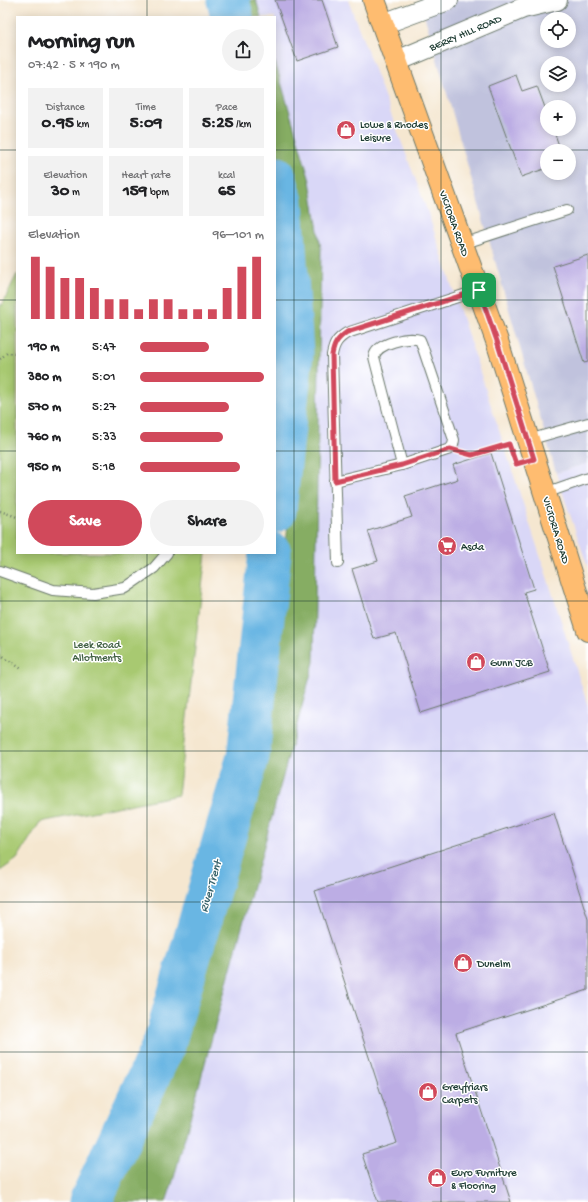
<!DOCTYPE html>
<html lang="en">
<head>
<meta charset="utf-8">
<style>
	body { margin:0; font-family:"Gochi Hand",sans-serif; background:#f2f2f2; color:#202124; height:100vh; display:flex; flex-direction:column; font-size:15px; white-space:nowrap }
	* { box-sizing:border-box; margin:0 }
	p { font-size:13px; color:#757577 }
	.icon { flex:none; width:22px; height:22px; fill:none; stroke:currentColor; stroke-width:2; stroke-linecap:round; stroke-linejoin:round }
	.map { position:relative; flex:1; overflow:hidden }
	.sheet { position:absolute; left:16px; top:16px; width:260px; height:538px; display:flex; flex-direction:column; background:#fff; border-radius:0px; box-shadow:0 2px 10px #0003 }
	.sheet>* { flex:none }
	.fabs { position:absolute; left:540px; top:12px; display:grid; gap:8px }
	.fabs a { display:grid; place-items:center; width:36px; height:36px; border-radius:50%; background:#fff; box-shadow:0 2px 10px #0003; font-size:20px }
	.pin { position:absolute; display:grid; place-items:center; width:34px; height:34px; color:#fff; margin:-17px; border-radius:8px; box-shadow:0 2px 6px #0006 }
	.round { display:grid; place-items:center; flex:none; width:42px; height:42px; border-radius:21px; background:#f2f2f2 }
	.head { display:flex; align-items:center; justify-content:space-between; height:68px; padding:0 12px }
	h1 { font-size:22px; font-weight:700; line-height:30px }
	.metrics { display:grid; grid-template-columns:repeat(3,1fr); gap:6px; height:68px; padding:4px 12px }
	.metrics div { display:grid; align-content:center; border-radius:0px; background:#f2f2f2; text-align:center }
	.metrics b { font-size:17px; font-weight:700 }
	.metrics small { font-size:11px; font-weight:400 }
	.metrics p { font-size:11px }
	.chart { height:112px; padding:8px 12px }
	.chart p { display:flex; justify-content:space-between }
	.chart svg { width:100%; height:72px; margin-top:4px; stroke:#d1495b; stroke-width:6 }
	.button { display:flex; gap:8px; margin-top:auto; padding:8px 12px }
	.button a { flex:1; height:46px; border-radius:24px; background:#d1495b; color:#fff; font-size:16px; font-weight:700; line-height:46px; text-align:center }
	.button a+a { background:#f2f2f2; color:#202124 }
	ul { padding:0 12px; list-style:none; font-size:13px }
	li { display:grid; grid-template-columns:64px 48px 1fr; align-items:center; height:30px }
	li i { height:10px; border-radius:5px; background:#d1495b }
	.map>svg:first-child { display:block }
</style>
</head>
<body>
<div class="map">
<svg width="588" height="1202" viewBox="0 0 588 1202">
	<rect width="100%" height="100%" fill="#fff"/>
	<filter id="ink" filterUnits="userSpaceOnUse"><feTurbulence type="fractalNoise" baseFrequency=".025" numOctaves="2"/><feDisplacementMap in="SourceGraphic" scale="8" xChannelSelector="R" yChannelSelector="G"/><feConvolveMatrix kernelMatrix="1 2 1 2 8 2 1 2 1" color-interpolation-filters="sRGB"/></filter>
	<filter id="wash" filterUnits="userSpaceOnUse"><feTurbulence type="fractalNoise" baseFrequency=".012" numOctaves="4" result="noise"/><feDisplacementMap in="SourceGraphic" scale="16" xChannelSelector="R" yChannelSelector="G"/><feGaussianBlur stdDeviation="0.9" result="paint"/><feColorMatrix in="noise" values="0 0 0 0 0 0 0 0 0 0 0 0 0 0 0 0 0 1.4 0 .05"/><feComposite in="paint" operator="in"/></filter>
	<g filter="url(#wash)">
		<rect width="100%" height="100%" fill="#f5e7d0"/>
		<g fill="#d9d7f7">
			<polygon points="256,0 348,0 427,210 551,589 588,706 588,1202 163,1202 262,855 314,662 321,249 310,181 275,62 275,17 261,17"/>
			<polygon points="588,463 588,568 556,473"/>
		</g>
		<path fill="#c0c2dd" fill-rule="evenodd" d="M420 0H588V463L556 473ZM547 19H569V41H547ZM547 63H569V85H547ZM547 107H569V129H547ZM547 151H569V173H547Z"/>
		<polygon fill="#a8c971" stroke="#648352" points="17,274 17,553 206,553 178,795 40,822 17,859 0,871 0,304 2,305"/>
		<g fill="#86ad63" stroke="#52754c">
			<polygon points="236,0 256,0 261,17 239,17"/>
			<polygon points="275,62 310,181 321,249 314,662 173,1181 166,1202 105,1202 136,1137 178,1037 225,894 262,749 279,646 299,365 299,307 296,232 290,194 275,146"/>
		</g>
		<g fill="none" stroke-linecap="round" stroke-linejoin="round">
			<g stroke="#69b6e3" stroke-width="43">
				<polyline points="228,0 232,17"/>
				<polyline points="275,177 282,202 292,353 275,511"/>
				<polyline points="90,1202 164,1044 248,757 270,553"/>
			</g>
		</g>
		<g id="blocks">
			<g fill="#bcade4">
				<polygon points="275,0 322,0 338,47 297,61"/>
				<polygon points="516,75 522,91 537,86 547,113 547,129 553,129 561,151 547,151 547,168 521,177 488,86"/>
				<polygon points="588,255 588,362 584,363 553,266"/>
				<polygon points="491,453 534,589 524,592 550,672 421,713 396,633 374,639 352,569 378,561 368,531 412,517 405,496 458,479 453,465"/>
				<polygon points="554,813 588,919 588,990 456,1033 511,1202 378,1202 362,1154 397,1143 315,891"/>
			</g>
		</g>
	</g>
	<g filter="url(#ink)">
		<use href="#blocks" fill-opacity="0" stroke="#6a786b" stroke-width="1"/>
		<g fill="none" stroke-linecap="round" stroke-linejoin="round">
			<defs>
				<g id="service">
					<polyline points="462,244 567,210"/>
					<polyline points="528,440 588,423"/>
					<path d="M335 481 402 465 450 449 453 445 454 440 422 345 420 340C409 336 376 343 374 357L402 465"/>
					<polyline points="545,493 588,478"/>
					<path d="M338 563 332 355C334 344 337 339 347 333L479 290"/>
					<polyline points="0,571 53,590 93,593 125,588 154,568 167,553"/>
				</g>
				<g id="minor">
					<polyline points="383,24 448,0"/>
					<polyline points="397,61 523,8 557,0"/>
				</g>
				<polyline id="primary" points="374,0 497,341 588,630"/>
			</defs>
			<use href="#service" stroke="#6a786b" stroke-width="12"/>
			<use href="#minor" stroke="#6a786b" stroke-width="22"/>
			<use href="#primary" stroke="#6a786b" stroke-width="24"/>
			<g stroke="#6a786b" stroke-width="2.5" stroke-dasharray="1 3" stroke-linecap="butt">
				<polyline points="0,359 7,353 17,354"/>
				<polyline points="467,453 472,455 507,445"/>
				<polyline points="0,511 17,517"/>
				<polyline points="0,654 23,670"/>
			</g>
			<use href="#service" stroke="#fff" stroke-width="10"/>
			<use href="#minor" stroke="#fff" stroke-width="20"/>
			<use href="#primary" stroke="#febc70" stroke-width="22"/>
		</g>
	</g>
	<g fill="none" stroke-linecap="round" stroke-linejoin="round" filter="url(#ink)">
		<defs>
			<path id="route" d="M479 290 497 341 534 459 516 464 509 444 472 455 450 449 402 465 335 481 332 355C334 344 337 339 347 332Z"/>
		</defs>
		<use href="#route" stroke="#fff" stroke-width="8"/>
		<use href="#route" stroke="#d1495b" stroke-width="5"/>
	</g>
	<path fill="none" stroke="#1f3d34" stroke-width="1" stroke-opacity="0.55" d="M147 0V17M294 0V1202M441 0V1202M0 150H17M275 150H588M0 300H17M275 300H588M0 451H17M275 451H588M147 553V1202M0 601H588M0 751H588M0 902H588M0 1052H588"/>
	<defs>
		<symbol id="shop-disc" viewBox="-11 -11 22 22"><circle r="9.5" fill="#d1495b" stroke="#fff"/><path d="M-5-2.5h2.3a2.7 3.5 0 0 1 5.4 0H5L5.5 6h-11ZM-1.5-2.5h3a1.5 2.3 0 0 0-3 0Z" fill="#fff"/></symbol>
		<symbol id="supermarket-disc" viewBox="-11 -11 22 22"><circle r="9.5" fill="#d1495b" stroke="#fff"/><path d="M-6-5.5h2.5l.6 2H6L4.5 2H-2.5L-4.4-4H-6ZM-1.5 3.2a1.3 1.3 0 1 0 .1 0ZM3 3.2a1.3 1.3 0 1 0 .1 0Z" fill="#fff"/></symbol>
	</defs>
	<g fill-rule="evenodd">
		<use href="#shop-disc" x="335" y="119" width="22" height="22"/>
		<use href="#supermarket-disc" x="436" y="535" width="22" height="22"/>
		<use href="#shop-disc" x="465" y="651" width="22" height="22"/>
		<use href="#shop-disc" x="452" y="952" width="22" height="22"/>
		<use href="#shop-disc" x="417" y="1081" width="22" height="22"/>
		<use href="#shop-disc" x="426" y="1167" width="22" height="22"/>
	</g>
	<g text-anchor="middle" stroke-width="3" stroke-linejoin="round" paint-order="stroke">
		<g font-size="11" fill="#1f3d34" stroke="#fff">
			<text transform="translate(465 32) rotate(-23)" y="4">BERRY HILL ROAD</text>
			<text transform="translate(455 223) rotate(70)" y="4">VICTORIA ROAD</text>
			<text transform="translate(557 530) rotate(73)" y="4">VICTORIA ROAD</text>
		</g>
		<g font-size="11" fill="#1f3d34" stroke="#fff" text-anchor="start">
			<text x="360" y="128">Lowe &amp; Rhodes<tspan x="360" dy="13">Leisure</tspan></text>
			<text x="461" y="550">Asda</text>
			<text x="490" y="666">Gunn JCB</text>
			<text x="477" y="967">Dunelm</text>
			<text x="442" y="1090">Greyfriars<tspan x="442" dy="13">Carpets</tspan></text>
			<text x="451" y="1176">Euro Furniture<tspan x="451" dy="13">&amp; Flooring</tspan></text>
		</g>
		<g font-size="11" fill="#416043" stroke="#fff">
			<text x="97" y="648">Leek Road<tspan x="97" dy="13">Allotments</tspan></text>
		</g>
		<g font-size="12" font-style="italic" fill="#356169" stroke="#fff">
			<text transform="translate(210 886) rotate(-74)" y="4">River Trent</text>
		</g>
	</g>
</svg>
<div class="fabs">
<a><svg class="icon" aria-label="locate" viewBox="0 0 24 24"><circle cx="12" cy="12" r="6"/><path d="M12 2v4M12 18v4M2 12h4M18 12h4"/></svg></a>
<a><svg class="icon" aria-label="layers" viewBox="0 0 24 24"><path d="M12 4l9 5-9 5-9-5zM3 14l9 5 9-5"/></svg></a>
<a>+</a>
<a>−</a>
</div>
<div class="pin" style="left:479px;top:290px;background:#1e9e55"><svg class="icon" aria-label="arrive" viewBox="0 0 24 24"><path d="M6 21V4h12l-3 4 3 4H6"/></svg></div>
<section class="sheet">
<div class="head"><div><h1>Morning run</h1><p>07:42 · 5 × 190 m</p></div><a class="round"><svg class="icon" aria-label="share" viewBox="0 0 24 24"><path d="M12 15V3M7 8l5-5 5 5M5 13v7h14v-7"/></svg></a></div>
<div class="metrics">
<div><p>Distance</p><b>0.95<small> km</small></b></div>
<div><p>Time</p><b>5:09</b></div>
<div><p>Pace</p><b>5:25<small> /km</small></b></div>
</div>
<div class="metrics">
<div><p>Elevation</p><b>30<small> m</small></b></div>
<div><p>Heart rate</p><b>159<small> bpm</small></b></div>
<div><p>kcal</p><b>65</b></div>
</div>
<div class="chart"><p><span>Elevation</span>96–101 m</p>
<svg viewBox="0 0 160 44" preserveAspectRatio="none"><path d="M5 44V6M15 44V12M25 44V19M35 44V19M45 44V25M55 44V32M65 44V32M75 44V38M85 44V32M95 44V32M105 44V38M115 44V38M125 44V38M135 44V25M145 44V12M155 44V6"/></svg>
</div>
<ul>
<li><b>190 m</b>5:47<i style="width:56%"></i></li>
<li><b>380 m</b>5:01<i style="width:100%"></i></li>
<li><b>570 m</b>5:27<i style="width:72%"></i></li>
<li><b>760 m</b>5:33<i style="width:67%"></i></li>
<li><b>950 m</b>5:18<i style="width:81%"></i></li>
</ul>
<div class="button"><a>Save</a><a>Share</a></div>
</section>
</div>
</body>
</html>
